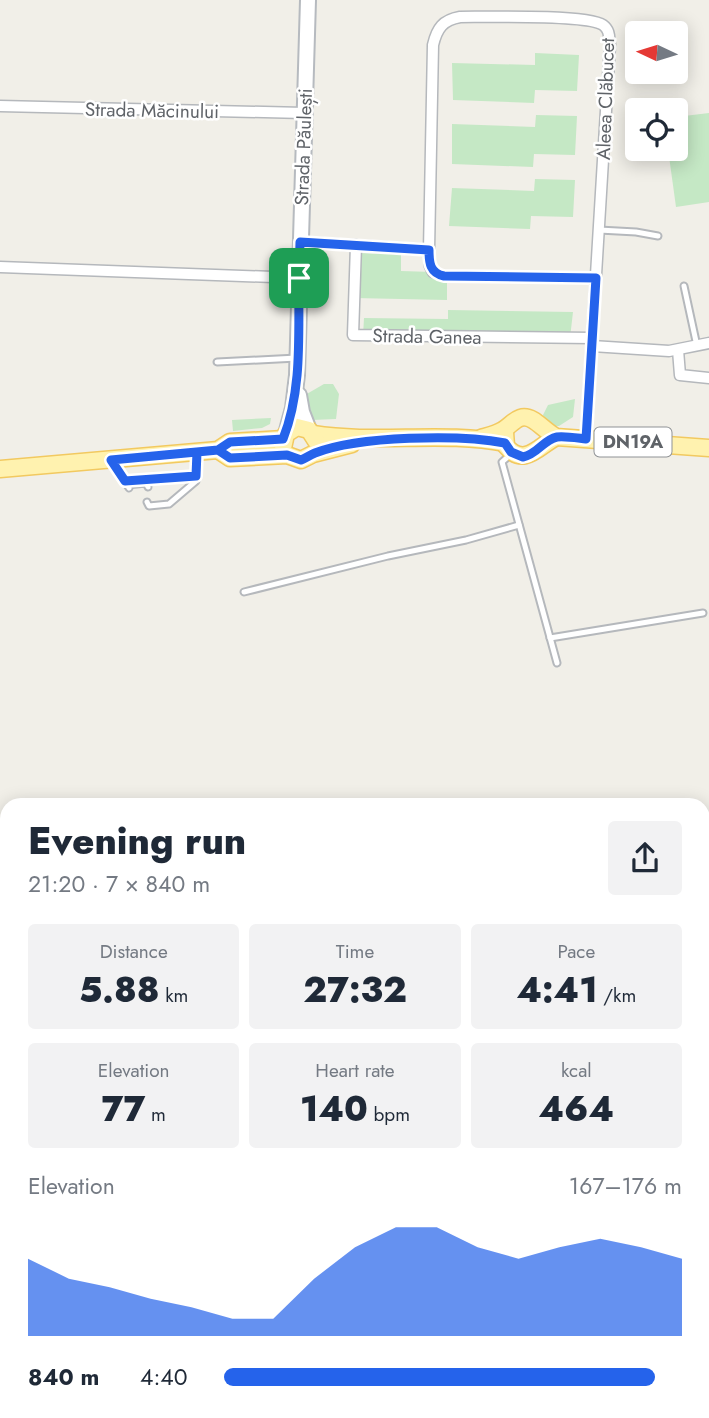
<!DOCTYPE html>
<html lang="en">
<head>
<meta charset="utf-8">
<style>
	body { margin:0; font-family:Jost,sans-serif; background:#f2f2f3; color:#1f2937; height:100vh; display:flex; flex-direction:column; font-size:26px; white-space:nowrap }
	* { box-sizing:border-box; margin:0 }
	p { font-size:23px; color:#747a83 }
	.icon { flex:none; width:38px; height:38px; fill:none; stroke:currentColor; stroke-width:2; stroke-linecap:round; stroke-linejoin:round }
	.map { position:relative; flex:1; overflow:hidden }
	.side { position:absolute; left:0px; top:798px; width:710px; height:621px; display:flex; flex-direction:column; background:#fff; border-radius:21px 21px 0 0; box-shadow:0 4px 18px #0003 }
	.side>* { flex:none }
	.needle { width:46px; rotate:274deg }
	.tools { position:absolute; left:625px; top:21px; display:grid; gap:14px }
	.tools a { display:grid; place-items:center; width:63px; height:63px; border-radius:7px; background:#fff; box-shadow:0 4px 18px #0003; font-size:35px }
	.pin { position:absolute; display:grid; place-items:center; width:60px; height:60px; color:#fff; margin:-30px; border-radius:14px; box-shadow:0 4px 10px #0006 }
	.round { display:grid; place-items:center; flex:none; width:74px; height:74px; border-radius:7px; background:#f2f2f3 }
	.overview { display:flex; align-items:center; justify-content:space-between; height:119px; padding:0 28px }
	h1 { font-size:38px; font-weight:800; line-height:52px }
	.metrics { display:grid; grid-template-columns:repeat(3,1fr); gap:10px; height:119px; padding:7px 28px }
	.metrics div { display:grid; align-content:center; border-radius:7px; background:#f2f2f3; text-align:center }
	.metrics b { font-size:35px; font-weight:800 }
	.metrics small { font-size:19px; font-weight:400 }
	.metrics p { font-size:19px }
	.chart { height:196px; padding:14px 28px }
	.chart p { display:flex; justify-content:space-between }
	.chart svg { width:100%; height:126px; margin-top:7px; fill:#2563eb; opacity:.7 }
	ul { padding:0 28px; list-style:none; font-size:23px }
	li { display:grid; grid-template-columns:112px 84px 1fr; align-items:center; height:52px }
	li i { height:18px; border-radius:9px; background:#2563eb }
	.map>svg:first-child { display:block }
</style>
</head>
<body>
<div class="map">
<svg width="709" height="1418" viewBox="0 0 709 1418">
	<rect width="100%" height="100%" fill="#f1efe8"/>
	<g fill="#c5e8c5">
		<polygon points="535,53 579,55 577,91 535,90 534,103 453,100 452,63 535,65"/>
		<polygon points="709,113 709,202 676,207 668,149 676,149 676,117"/>
		<polygon points="536,115 577,116 575,155 534,154 533,167 452,164 452,124 535,127"/>
		<polygon points="535,179 575,180 573,217 531,216 530,229 449,226 452,188 534,191"/>
		<polygon points="356,253 401,254 401,271 433,272 447,276 447,300 354,298"/>
		<polygon points="448,310 573,312 570,338 363,336 364,318 448,319"/>
		<polygon points="324,384 333,384 339,394 336,419 312,420 306,414 305,395"/>
		<polygon points="575,399 573,417 559,426 545,426 543,415 548,405"/>
		<polygon points="271,418 270,424 262,428 233,431 232,420"/>
	</g>
	<g fill="none" stroke-linecap="round" stroke-linejoin="round">
		<defs>
			<g id="lane">
				<polyline points="599,230 636,232 658,236"/>
				<polyline points="433,272 444,276 596,278"/>
				<polyline points="684,286 697,346"/>
				<polyline points="217,362 297,358"/>
				<polyline points="511,454 502,462 557,663"/>
				<polyline points="113,462 129,488"/>
				<polyline points="126,481 196,476"/>
				<polyline points="127,485 146,483 148,487"/>
				<polyline points="147,502 149,506 169,504 196,481 197,453"/>
				<polyline points="244,592 388,556 466,540 519,525"/>
				<polyline points="550,638 703,613"/>
			</g>
			<g id="street">
				<polyline points="0,106 304,113"/>
				<polyline points="300,242 429,250"/>
				<polyline points="356,245 353,335 592,338"/>
				<polyline points="0,267 299,278"/>
				<path d="M433 272 430 266 429 250 433 45C437 28 443 20 460 17 485 17 587 14 603 25 610 30 609 37 610 45L586 439"/>
				<polyline points="592,346 669,351 709,343"/>
				<polyline points="678,350 680,375 709,378"/>
				<polyline points="0,950 7,973"/>
				<polyline points="0,1173 7,1176"/>
				<polyline points="0,1246 7,1214"/>
			</g>
			<g id="secondary">
				<polyline points="299,395 302,412 309,430"/>
				<polyline points="286,434 293,408 297,375 308,0"/>
				<polyline points="704,959 709,957"/>
				<polyline points="0,1092 7,1092"/>
			</g>
			<g id="primary">
				<path d="M505 432 506 446C524 468 539 446 556 437"/>
				<path d="M313 434C377 444 444 431 505 443"/>
				<path d="M481 438C488 436 497 434 503 430 513 424 519 412 533 420 540 424 547 432 556 437L709 448"/>
				<polyline points="283,448 286,434 297,427 309,430 316,441"/>
				<polyline points="218,450 230,458 287,455 301,460 313,454 352,444"/>
				<polyline points="0,469 218,450 230,442 283,439"/>
			</g>
		</defs>
		<use href="#lane" stroke="#b5b8bc" stroke-width="9"/>
		<use href="#street" stroke="#b5b8bc" stroke-width="13"/>
		<use href="#secondary" stroke="#b6babf" stroke-width="18"/>
		<use href="#primary" stroke="#f2c960" stroke-width="19"/>
		<use href="#lane" stroke="#fff" stroke-width="5"/>
		<use href="#street" stroke="#fff" stroke-width="10"/>
		<use href="#secondary" stroke="#fff" stroke-width="14"/>
		<use href="#primary" stroke="#fff2af" stroke-width="16"/>
		<defs>
			<g id="rail">
				<polyline points="0,1329 7,1335"/>
				<polyline points="108,1412 116,1418"/>
			</g>
		</defs>
		<use href="#rail" stroke="#b6b7b8" stroke-width="6"/>
		<use href="#rail" stroke="#fff" stroke-width="3.5" stroke-dasharray="10" stroke-linecap="butt"/>
	</g>
	<g fill="none" stroke-linecap="round" stroke-linejoin="round">
		<defs>
			<path id="route" d="M299 278C298 331 303 389 283 439L230 442 218 450 197 452 196 476 125 481 111 460 218 450 230 458 287 455 301 460C306 458 310 455 315 453 359 436 459 434 505 443L511 452 523 457C538 454 543 440 557 437 565 436 577 438 586 439L596 278 444 276C430 273 429 263 429 250L300 242 299 278"/>
		</defs>
		<use href="#route" stroke="#fff" stroke-width="14"/>
		<use href="#route" stroke="#2563eb" stroke-width="9"/>
	</g>
	<g text-anchor="middle" stroke-width="5" stroke-linejoin="round" paint-order="stroke">
		<rect fill="#fff" stroke="#8f9295" stroke-width="2" x="594.5" y="427.5" width="77" height="29" rx="5"/>
		<g font-size="18" font-weight="bold" fill="#5f6368">
			<text x="633" y="448">DN19A</text>
		</g>
		<g font-size="19" fill="#5f6368" stroke="#fff">
			<text transform="translate(605 99) rotate(-88)" y="7">Aleea Clăbucet</text>
			<text transform="translate(152 110) rotate(1)" y="7">Strada Măcinului</text>
			<text transform="translate(303 147) rotate(-88)" y="7">Strada Păulești</text>
			<text transform="translate(427 336) rotate(1)" y="7">Strada Ganea</text>
		</g>
	</g>
</svg>
<div class="tools">
<a><svg class="needle" viewBox="-14 -14 28 28"><path d="M0-13l5 13h-10z" fill="#e53935"/><path d="M0 13l5-13h-10z" fill="#747a83"/></svg></a>
<a><svg class="icon" aria-label="locate" viewBox="0 0 24 24"><circle cx="12" cy="12" r="6"/><path d="M12 2v4M12 18v4M2 12h4M18 12h4"/></svg></a>
</div>
<div class="pin" style="left:299px;top:278px;background:#1e9e55"><svg class="icon" aria-label="arrive" viewBox="0 0 24 24"><path d="M6 21V4h12l-3 4 3 4H6"/></svg></div>
<section class="side">
<div class="overview"><div><h1>Evening run</h1><p>21:20 · 7 × 840 m</p></div><a class="round"><svg class="icon" aria-label="share" viewBox="0 0 24 24"><path d="M12 15V3M7 8l5-5 5 5M5 13v7h14v-7"/></svg></a></div>
<div class="metrics">
<div><p>Distance</p><b>5.88<small> km</small></b></div>
<div><p>Time</p><b>27:32</b></div>
<div><p>Pace</p><b>4:41<small> /km</small></b></div>
</div>
<div class="metrics">
<div><p>Elevation</p><b>77<small> m</small></b></div>
<div><p>Heart rate</p><b>140<small> bpm</small></b></div>
<div><p>kcal</p><b>464</b></div>
</div>
<div class="chart"><p><span>Elevation</span>167–176 m</p>
<svg viewBox="0 0 160 44" preserveAspectRatio="none"><path d="M0 44V17L10 24L20 27L30 31L40 34L50 38L60 38L70 24L80 13L90 6L100 6L110 13L120 17L130 13L140 10L150 13L160 17V44z"/></svg>
</div>
<ul>
<li><b>840 m</b>4:40<i style="width:94%"></i></li>
</ul>
</section>
</div>
</body>
</html>
